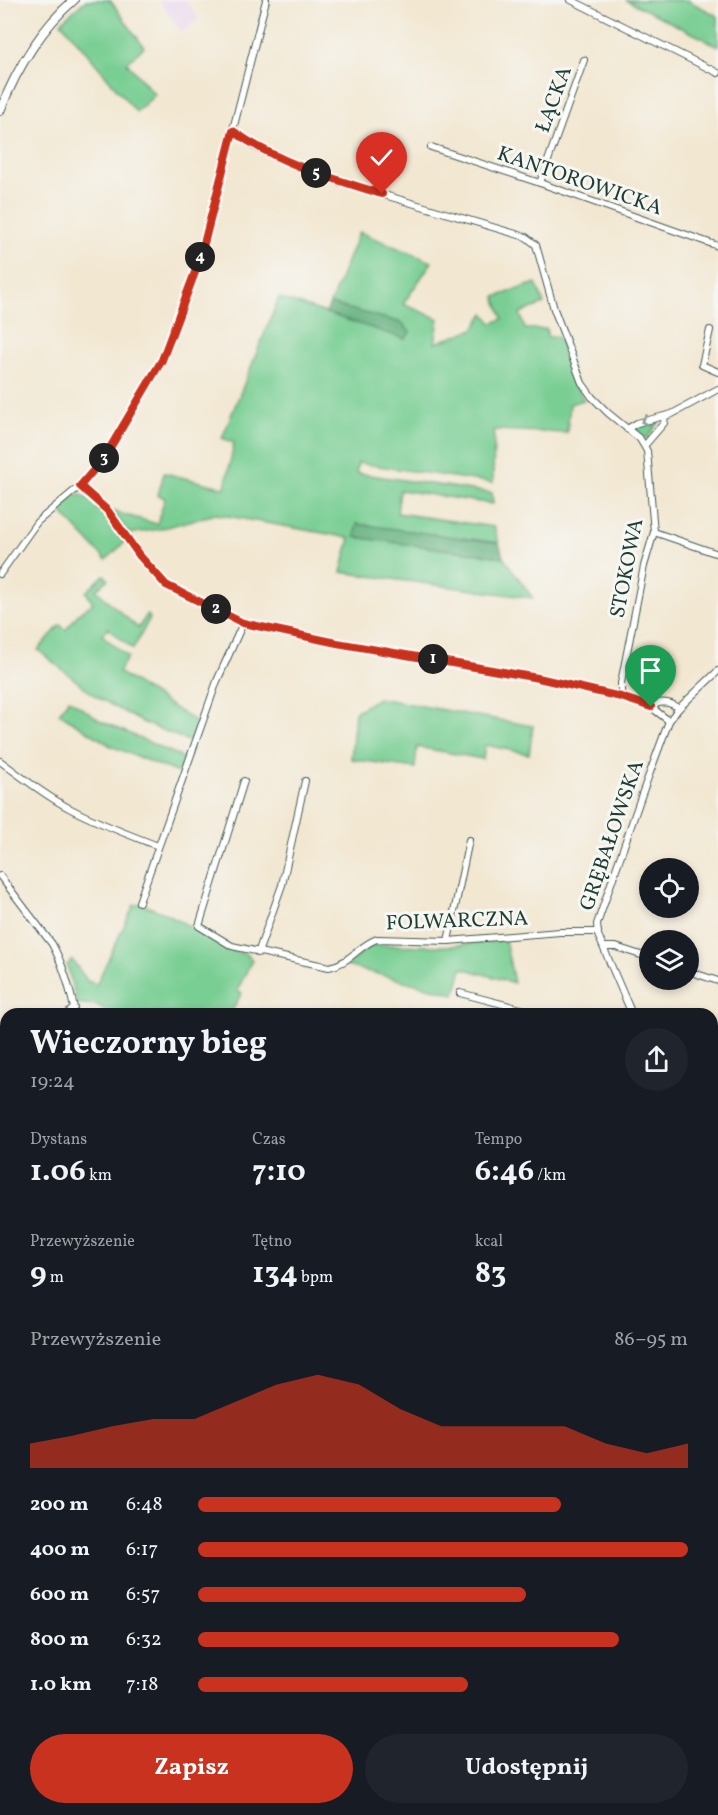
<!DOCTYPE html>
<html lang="pl">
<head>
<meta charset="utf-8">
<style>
	body { margin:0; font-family:Vollkorn,serif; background:#20242c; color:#f1f3f6; height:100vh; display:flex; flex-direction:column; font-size:22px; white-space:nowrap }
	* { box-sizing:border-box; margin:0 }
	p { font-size:20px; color:#9ea1a6 }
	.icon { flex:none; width:33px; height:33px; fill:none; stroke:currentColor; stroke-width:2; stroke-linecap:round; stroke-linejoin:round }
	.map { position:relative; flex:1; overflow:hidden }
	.panel { position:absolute; left:0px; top:1008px; width:718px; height:807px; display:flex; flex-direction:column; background:#171b24; border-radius:18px 18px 0 0; box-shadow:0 3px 9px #0003 }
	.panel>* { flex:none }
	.fabs { position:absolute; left:639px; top:858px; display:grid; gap:12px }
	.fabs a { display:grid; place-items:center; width:60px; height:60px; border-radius:50%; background:#171b24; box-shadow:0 3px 9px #0003; font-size:30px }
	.pin { position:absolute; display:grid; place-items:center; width:51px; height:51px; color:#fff; margin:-62px -26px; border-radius:50% 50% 50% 0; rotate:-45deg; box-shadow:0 0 6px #0007 }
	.pin .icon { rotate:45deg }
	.km { position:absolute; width:30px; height:30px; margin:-15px; border-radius:50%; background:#222; color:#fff; font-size:16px; line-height:30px; text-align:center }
	.round { display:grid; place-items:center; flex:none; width:63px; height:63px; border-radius:32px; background:#20242c }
	.summary { display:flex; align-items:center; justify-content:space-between; height:102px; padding:0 30px }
	h1 { font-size:33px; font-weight:700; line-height:45px }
	.figures { display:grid; grid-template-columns:repeat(3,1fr); gap:9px; height:102px; padding:6px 30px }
	.figures div { display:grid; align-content:center }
	.figures b { font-size:30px; font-weight:700 }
	.figures small { font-size:16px; font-weight:400 }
	.figures p { font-size:16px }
	.chart { height:168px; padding:12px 30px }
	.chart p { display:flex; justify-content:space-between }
	.chart svg { width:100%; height:108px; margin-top:6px; fill:#c8321e; opacity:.7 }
	.primary-button { display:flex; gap:12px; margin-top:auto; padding:12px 30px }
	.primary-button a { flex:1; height:69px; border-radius:36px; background:#c8321e; color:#fff; font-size:24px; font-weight:700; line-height:69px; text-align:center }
	.primary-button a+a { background:#20242c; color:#f1f3f6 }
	ul { padding:0 30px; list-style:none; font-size:20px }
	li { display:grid; grid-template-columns:96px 72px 1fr; align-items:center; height:45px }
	li i { height:15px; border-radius:8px; background:#c8321e }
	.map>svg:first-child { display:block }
</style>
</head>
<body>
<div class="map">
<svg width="718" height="1815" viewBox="0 0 718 1815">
	<rect width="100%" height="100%" fill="#f6f6f2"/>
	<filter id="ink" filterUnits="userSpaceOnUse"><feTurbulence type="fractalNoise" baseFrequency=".0167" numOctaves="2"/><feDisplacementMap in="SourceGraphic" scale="12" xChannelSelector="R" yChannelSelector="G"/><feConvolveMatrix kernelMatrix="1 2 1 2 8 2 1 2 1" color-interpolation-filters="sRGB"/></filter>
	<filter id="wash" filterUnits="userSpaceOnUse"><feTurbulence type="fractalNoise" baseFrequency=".008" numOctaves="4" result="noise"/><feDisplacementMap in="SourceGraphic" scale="24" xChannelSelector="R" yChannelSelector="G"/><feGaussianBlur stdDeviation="1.35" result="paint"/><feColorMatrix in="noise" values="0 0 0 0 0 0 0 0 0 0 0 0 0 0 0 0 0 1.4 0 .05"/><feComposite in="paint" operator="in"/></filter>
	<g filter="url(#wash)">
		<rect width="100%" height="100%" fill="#f2e7d1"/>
		<polygon fill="#e8d2ee" points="159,0 185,0 199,19 182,32"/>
		<g fill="#78ce93" stroke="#4c8664" stroke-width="1.5">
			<polygon points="86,0 110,0 144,47 127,63 155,95 136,112 61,22"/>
			<polygon points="626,0 687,0 718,16 718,46"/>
			<polygon points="359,232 432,262 403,304 439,319 435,343 474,329 484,313 492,323 503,319 495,297 536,283 544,304 520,313 525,329 547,329 547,337 558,337 575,383 584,400 570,404 567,433 494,430 493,483 358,463 356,473 492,493 493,504 400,490 397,513 494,527 499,543 357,524 355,537 503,557 533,598 341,572 350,538 216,514 159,529 129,534 112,511 157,524 165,498 158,495 164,473 225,488 234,443 222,438 279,298 406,338 402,323 330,304"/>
			<polygon points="659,422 647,439 635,430 636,427"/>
			<path d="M76 494C100 497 112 524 125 542L106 560 59 510Z"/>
			<polygon points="104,575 108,579 96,590 138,628 147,615 150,618 133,649 108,628 102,635 128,657 118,672 198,723 191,742 142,722 95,696 38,650 60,625 66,630 78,614 93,603 86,592"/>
			<polygon points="378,698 533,726 529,754 485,745 483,759 417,747 415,768 351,759 355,712"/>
			<polygon points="69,699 101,721 184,758 178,773 111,746 59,713"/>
			<polygon points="141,904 167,914 232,950 248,955 252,960 237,991 242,993 230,1014 111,1014 97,1005 77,1004 67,965 72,960 89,983 91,981 96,985 134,905"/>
			<polygon points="505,940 514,983 462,968 455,994 346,966 372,945 450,946"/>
			<polygon points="6,1080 6,1135 0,1140 0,1087"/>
			<polygon points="713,1409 718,1411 718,1439 713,1437"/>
			<polygon points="713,1783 718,1788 718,1815 706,1815 700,1809 712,1809"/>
		</g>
		<g fill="#62b17d" stroke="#407758" stroke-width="1.5">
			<polygon points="330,304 402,323 410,332 405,339 326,313"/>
			<polygon points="357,524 499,543 503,557 355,537"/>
		</g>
	</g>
	<g filter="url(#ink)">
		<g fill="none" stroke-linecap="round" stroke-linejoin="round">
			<defs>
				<g id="minor">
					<polyline points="571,0 718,73"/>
					<polyline points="233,131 255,147 324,177 526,237 536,245 554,309 582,383 592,397 608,413 640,439 647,451 654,532 644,566 621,683 621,697"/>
					<polyline points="431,147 540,183 718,246"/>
					<polyline points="540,183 584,60"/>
					<polyline points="710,330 702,365 718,372"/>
					<polyline points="627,429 637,423 672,414 718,389"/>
					<polyline points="645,445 664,423 665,416"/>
					<polyline points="80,486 108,511 139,555 166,585 243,623 337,643 538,678 621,697 651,707 669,721"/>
					<polyline points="654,532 718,554"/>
					<polyline points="0,574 37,522 80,486 104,458 162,360 200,259 266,0"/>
					<path d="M651 707C660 700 670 702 679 708"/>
					<path d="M0 761C22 777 44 795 69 808 97 823 127 834 158 846"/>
					<path d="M244 781 199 926 232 946 329 967C349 964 359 945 377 939L448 941 560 932H598"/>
					<path d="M0 876 52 944C63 964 69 985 74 1008L67 1014"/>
					<polyline points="139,902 217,681 243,623"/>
					<polyline points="448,941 469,840"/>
					<polyline points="604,947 616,947 650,958"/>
					<polyline points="258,953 282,885 305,781"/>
					<polyline points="688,971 718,981"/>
					<polyline points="460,993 540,1014"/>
					<polyline points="632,1014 598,935 597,924 642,794 669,721 679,708 718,671"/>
					<polyline points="0,1082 6,1075"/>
					<polyline points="712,1170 718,1171"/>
					<polyline points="712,1255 718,1256"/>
					<polyline points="712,1268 718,1280"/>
					<polyline points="712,1385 718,1371"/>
					<polyline points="0,1510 6,1516"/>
					<polyline points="712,1541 718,1547"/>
					<polyline points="286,1809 292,1815"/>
					<polyline points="695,1809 701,1815"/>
				</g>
				<path id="tertiary" d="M0 111C17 68 39 30 74 0"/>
			</defs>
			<use href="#minor" stroke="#3f564c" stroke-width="8"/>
			<use href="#tertiary" stroke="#3f564c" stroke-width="10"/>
			<use href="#minor" stroke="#fff" stroke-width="6"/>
			<use href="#tertiary" stroke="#fff" stroke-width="8"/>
		</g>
		<defs><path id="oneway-chevron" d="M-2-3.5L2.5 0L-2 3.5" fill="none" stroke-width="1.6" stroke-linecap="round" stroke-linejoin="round" transform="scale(1.5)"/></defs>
		<use stroke="#8f9e9a" href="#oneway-chevron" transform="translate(645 421) rotate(165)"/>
	</g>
	<g fill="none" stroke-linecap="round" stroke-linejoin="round" filter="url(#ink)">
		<defs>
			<path id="route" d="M382 194C330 178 278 163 233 131L200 259 162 360 104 458 80 486 108 511 139 555 166 585 243 623 337 643 538 678 621 697 651 707"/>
		</defs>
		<use href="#route" stroke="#fff" stroke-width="12"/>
		<use href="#route" stroke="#c8321e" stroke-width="8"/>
	</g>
	<g text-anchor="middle" stroke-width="6" stroke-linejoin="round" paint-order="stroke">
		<g font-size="21" fill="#1f3d34" stroke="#f6f6f2">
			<text transform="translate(553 99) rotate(-70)" y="7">ŁĄCKA</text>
			<text transform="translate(580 180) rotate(19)" y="7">KANTOROWICKA</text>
			<text transform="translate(626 568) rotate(-79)" y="7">STOKOWA</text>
			<text transform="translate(611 835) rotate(-71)" y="7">GRĘBAŁOWSKA</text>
			<text transform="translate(457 920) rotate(-2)" y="7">FOLWARCZNA</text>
		</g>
	</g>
</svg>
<div class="fabs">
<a><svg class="icon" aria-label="locate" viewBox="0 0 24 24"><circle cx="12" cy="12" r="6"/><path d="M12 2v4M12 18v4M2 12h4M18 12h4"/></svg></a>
<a><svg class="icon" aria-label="layers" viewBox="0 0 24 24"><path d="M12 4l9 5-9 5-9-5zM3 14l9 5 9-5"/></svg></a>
</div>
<div class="pin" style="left:651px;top:707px;background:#1e9e55"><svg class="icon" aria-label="arrive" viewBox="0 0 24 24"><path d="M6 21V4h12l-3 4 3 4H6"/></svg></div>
<div class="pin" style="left:382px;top:194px;background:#d93025"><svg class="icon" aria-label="check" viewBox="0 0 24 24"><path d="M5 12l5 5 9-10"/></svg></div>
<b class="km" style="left:433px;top:659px">1</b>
<b class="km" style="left:216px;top:609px">2</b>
<b class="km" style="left:104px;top:458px">3</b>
<b class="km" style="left:200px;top:257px">4</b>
<b class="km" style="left:316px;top:173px">5</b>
<section class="panel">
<div class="summary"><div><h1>Wieczorny bieg</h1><p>19:24</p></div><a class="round"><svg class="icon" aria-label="share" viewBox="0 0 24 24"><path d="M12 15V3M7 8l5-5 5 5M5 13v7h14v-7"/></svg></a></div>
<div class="figures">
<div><p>Dystans</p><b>1.06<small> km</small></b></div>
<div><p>Czas</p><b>7:10</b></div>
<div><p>Tempo</p><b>6:46<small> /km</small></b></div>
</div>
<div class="figures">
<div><p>Przewyższenie</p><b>9<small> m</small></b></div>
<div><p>Tętno</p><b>134<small> bpm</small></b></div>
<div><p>kcal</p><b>83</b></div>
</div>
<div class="chart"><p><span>Przewyższenie</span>86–95 m</p>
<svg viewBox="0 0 160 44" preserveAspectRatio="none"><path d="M0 44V34L10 31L20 27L30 24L40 24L50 17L60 10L70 6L80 10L90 20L100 27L110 27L120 27L130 27L140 34L150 38L160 34V44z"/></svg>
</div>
<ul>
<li><b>200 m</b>6:48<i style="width:74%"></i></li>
<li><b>400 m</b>6:17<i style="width:100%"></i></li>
<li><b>600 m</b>6:57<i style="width:67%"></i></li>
<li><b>800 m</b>6:32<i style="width:86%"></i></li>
<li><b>1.0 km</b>7:18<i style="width:55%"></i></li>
</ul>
<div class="primary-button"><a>Zapisz</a><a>Udostępnij</a></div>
</section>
</div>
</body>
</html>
